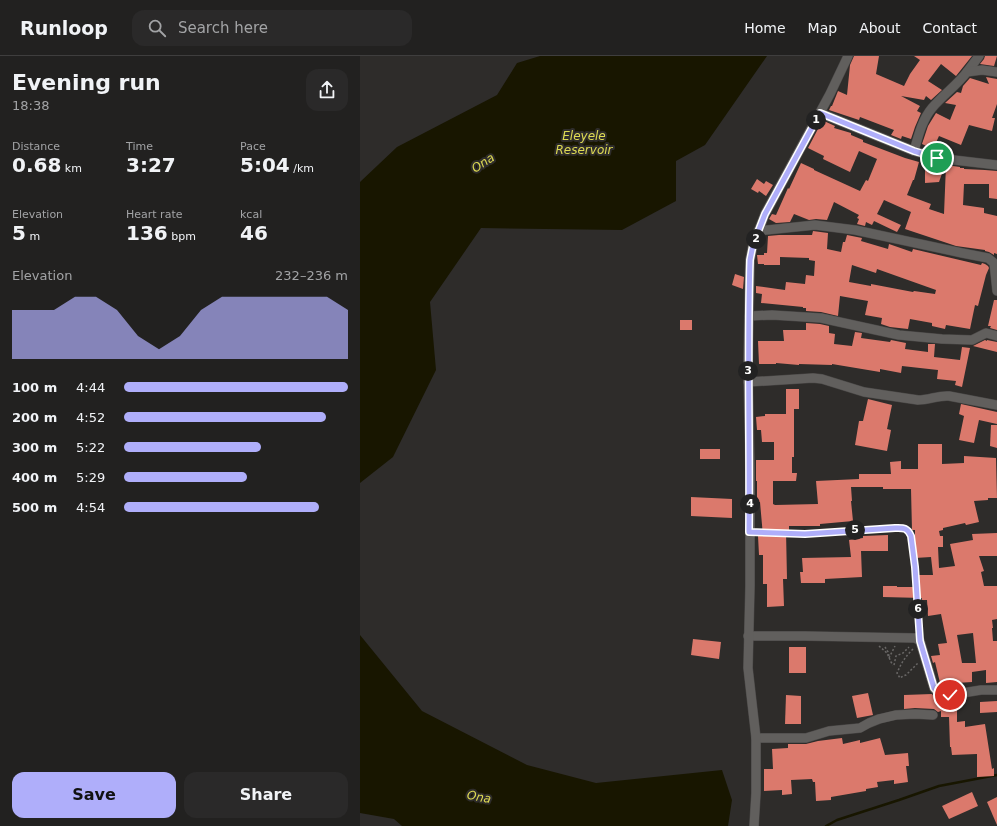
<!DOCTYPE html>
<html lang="en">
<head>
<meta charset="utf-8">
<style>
	body { margin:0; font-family:"DejaVu Sans",sans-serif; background:#2a2929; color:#f1f3f6; height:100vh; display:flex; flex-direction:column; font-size:15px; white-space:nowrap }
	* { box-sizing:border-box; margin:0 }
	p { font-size:13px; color:#a2a3a5 }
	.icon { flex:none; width:22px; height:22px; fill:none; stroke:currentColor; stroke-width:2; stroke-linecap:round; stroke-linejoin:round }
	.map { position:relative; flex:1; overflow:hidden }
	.details { display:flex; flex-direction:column; background:#222120; width:360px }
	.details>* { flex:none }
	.pin { position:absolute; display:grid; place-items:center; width:34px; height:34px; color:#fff; margin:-17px; border:2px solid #fff; border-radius:50%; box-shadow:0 1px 4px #0007 }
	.km { position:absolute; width:20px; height:20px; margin:-10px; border-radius:50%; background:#222; color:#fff; font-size:11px; line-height:20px; text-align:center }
	.round { display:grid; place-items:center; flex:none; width:42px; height:42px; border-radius:12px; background:#2a2929 }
	.headline { display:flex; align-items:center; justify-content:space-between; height:68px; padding:0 12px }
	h1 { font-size:22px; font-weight:700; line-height:30px }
	.metrics { display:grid; grid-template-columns:repeat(3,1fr); gap:6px; height:68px; padding:4px 12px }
	.metrics div { display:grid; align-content:center }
	.metrics b { font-size:20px; font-weight:700 }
	.metrics small { font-size:11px; font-weight:400 }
	.metrics p { font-size:11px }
	.chart { height:112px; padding:8px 12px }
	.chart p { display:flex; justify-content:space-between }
	.chart svg { width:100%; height:72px; margin-top:4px; fill:#afaefa; opacity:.7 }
	.action { display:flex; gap:8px; margin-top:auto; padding:8px 12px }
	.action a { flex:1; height:46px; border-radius:12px; background:#afaefa; color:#111; font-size:16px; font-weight:700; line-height:46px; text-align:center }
	.action a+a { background:#2a2929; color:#f1f3f6 }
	ul { padding:0 12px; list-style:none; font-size:13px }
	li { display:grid; grid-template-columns:64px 48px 1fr; align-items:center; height:30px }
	li i { height:10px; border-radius:5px; background:#afaefa }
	header { display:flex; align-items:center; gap:24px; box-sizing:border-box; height:56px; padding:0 20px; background:#222120; border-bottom:1px solid #3f3e3e }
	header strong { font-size:19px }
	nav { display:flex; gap:22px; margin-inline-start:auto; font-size:14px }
	.search { width:280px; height:36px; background:#2a2929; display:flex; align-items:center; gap:10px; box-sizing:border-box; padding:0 14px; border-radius:12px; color:#a2a3a5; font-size:15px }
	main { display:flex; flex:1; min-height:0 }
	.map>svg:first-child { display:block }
</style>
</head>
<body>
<header>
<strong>Runloop</strong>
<div class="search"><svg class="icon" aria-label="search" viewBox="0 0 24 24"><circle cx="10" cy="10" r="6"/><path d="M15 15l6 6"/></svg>Search here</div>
<nav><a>Home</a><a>Map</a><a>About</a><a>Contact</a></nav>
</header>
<main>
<section class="details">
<div class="headline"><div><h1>Evening run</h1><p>18:38</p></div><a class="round"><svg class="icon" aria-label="share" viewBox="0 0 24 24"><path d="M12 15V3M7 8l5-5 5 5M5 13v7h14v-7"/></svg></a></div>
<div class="metrics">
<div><p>Distance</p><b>0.68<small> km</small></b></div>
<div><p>Time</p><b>3:27</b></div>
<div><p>Pace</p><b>5:04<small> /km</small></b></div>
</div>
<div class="metrics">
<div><p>Elevation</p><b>5<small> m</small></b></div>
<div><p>Heart rate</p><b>136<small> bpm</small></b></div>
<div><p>kcal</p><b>46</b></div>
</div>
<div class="chart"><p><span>Elevation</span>232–236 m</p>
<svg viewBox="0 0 160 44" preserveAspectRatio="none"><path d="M0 44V14L10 14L20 14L30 6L40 6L50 14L60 30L70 38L80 30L90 14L100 6L110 6L120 6L130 6L140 6L150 6L160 14V44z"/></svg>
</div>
<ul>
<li><b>100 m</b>4:44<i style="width:100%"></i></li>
<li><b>200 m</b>4:52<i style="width:90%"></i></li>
<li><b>300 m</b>5:22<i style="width:61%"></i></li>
<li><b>400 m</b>5:29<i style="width:55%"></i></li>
<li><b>500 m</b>4:54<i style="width:87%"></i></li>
</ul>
<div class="action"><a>Save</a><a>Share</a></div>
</section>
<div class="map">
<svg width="637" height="770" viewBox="0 0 637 770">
	<rect width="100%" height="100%" fill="#2e2c2a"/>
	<g fill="#181600">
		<polygon points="180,0 407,0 345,89 316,105 316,145 262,174 121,172 70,246 76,314 33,401 0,427 0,126 37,91 137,39 157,7"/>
		<polygon points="0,579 62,655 167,709 236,727 362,714 372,744 368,770 42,770 34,763 0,757"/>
	</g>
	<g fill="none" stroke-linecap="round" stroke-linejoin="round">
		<polyline stroke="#181600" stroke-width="2.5" points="466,770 477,764 539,744 579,730 637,719"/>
	</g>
	<g fill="#db796c" fill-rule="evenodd">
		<polygon points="494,0 519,0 516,18 544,30 550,18 560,4 554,0 612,0 596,20 581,8 568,25 582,34 571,44 566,40 564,44 541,40 560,50 557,55 561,57 555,71 551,83 542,80 541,83 531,79 534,74 500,61 499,64 469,54 471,50 472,50 478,35 487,39 490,9"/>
		<polygon points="625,0 637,0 634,10 620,8 624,3"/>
		<polygon points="626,21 637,23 637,48 632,62 635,62 632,75 609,69 601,89 579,80 573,93 562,88 568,70 576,57 590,64 596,49 585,47 597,36 601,37 603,30 610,22 629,28"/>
		<polygon points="464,65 475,70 474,72 491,77 491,79 503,84 503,86 545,102 559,106 554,124 553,124 547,139 571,148 569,153 584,158 586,109 600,111 600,112 604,112 604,113 625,114 637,115 637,143 629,142 629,128 604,128 603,149 624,152 624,157 637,160 637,198 634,197 634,199 629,196 625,195 625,194 596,190 545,173 551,156 524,144 517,158 541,169 537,176 514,165 512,169 506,166 505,170 497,168 499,163 497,162 499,159 474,146 467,164 456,163 449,164 434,158 430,166 416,167 409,163 412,158 416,159 428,132 429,133 441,107 454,113 454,114 500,135 506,124 508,125 517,103 499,95 490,116 463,103 464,100 448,92 459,71 461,72"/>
		<polygon points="565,106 571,106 585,109 579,126 565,127"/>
		<polygon points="397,123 404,128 406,125 413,129 406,140 399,135 398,137 391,133"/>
		<path d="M453 175 468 177 467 193 481 196 483 186H485L487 179 502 182 501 185 528 193 529 188 552 196 553 193 621 209 622 207 625 208 628 210 629 212 626 219 618 250 615 249 610 273 586 269 585 273 572 270V267L550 263 548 273 530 271 521 268 522 262 505 259 508 245 480 240 478 260 461 256 446 255V252H443V251L401 247 402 238 396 237V230L425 234 426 226 445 228 446 219 454 220 455 205 449 204V202L420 201V209H404V208H398L397 199H404V197H407L408 180 419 179H452ZM492 209 516 217 517 213 576 234 575 238 554 235 553 236 511 228V230L489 226Z"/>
		<polygon points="375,218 384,221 383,233 372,229"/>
		<polygon points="634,244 637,244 637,274 630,272 631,270 628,270"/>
		<rect x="320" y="264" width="12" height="10"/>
		<polygon points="446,267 460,268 469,270 469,277 475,278 474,288 492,290 495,276 502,277 501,282 530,286 531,284 546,287 545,293 568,296 568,288 575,288 574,301 600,304 602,291 610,292 602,331 595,329 596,325 577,323 578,314 542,310 541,317 520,313 520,316 472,308 472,309 439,308 439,309 416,307 416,308 399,308 398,285 424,285 423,274 446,274"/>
		<polygon points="625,284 627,285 627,284 637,286 637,296 613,290"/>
		<path d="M426 333H439V353H434V401H432V417H437L436 425H413V448L415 449 458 448 456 425 499 423V418H531L530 406 541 405V413H558V388H582V408L604 407V400L636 402 637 442H628V444L614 445 619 466 606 469 605 467 583 472V474L579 475 580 480H583V491H578L579 512 595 510 590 488 613 484 612 478 637 477V500H619L624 515 621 516 624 530H637V563L632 564 633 572H632L633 585H637V626L626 627V614L612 616V626L596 627 597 632H596L583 633 581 631 575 606 573 607 571 600 580 599 578 588 587 587 581 558 568 560 567 544H562V542L523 541V530H537V531H557V519H573L571 501 555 502V474H552L551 433H523V431H491L492 445H491L493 465 460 468V470H429V475H426L427 523H423L424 550 407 551V528H403V499H399L398 480H403L400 446H397V425H396V404H414V386H402L401 374H397L396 361 405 360V358H426ZM613 577 616 607H602L597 579Z"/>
		<polygon points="508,343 532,349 527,373 531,374 527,395 495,389 499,365 503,365"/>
		<polygon points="601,348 637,356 637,368 619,364 614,387 599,384 604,360 599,358"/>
		<polygon points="631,369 637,369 637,392 630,390"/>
		<rect x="340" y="393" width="20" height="10"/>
		<polygon points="331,441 372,443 372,462 331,460"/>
		<polygon points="528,479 528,495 501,495 502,521 465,523 465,527 441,527 440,516 443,516 442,502 491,501 489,484 503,482 503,480"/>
		<polygon points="333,583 361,586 359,603 331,599"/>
		<rect x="429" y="591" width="17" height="26"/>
		<polygon points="508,637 513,659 497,662 492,640"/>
		<polygon points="572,638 575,642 580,645 597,644 597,666 605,665 605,671 625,668 632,713 634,712 634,720 617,721 617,698 592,699 591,691 590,691 589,661 581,661 581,655 578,656 574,653 555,652 544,653 544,639"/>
		<polygon points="426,639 441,640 441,668 425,668"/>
		<polygon points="637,645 637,656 620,657 620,646"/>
		<polygon points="482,682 483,688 500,684 500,687 520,682 525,699 548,697 549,710 546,710 548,726 534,728 534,724 517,726 518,731 506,733 506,735 471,741 471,744 456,745 455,726 453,726 452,723 431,724 432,738 422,739 422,734 404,735 404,713 413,713 412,693 428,692 428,688 446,688 458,685"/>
		<polygon points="612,736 618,750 589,763 582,750"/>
		<polygon points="637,741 637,769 627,746"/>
	</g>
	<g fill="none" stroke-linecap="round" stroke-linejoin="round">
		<defs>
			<g id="street">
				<polyline points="607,16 619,0"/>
				<polyline points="460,57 554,95 577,102 637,109"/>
				<path d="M554 95C558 81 562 64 572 52 583 39 597 29 607 16L622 14 637 16"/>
				<polyline points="398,175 455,169 495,174 602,197 628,202 634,207 637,235"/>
				<polyline points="389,260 412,259 461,262 539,279 582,283 612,284 626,277 637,280"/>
				<path d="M388 326 453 322 462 323 504 336 558 344C569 344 579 339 589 340L637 349"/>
				<polyline points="388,580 445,580 555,582 560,585 574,632 579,638 582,639 590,639 621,634 637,634"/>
				<polyline points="396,682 446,682 469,675 500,672 509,667 519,663 536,659 555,658 573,659"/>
				<polyline points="394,770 396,737 396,682 388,612 390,530 390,415 388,311 390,204 393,189 405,158 470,38 488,0"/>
			</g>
		</defs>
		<use href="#street" stroke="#494746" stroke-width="10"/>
		<g stroke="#6a6867" stroke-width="1.5" stroke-dasharray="2 2" stroke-linecap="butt">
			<path d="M399 476 445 478 535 472C543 472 547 472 551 480L555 511 559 574"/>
			<polyline points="519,590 527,597 531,606 533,609"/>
			<polyline points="525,591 528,596 529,600"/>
			<path d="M553 593C546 600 541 607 537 617L540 622 543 620 546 619 558 607"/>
			<polyline points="529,602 535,590"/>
			<polyline points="534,609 536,600 543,597 549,591"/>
		</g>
		<use href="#street" stroke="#615f5d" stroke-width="9"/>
	</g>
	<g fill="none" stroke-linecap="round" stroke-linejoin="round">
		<defs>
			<path id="route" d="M577 102 554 95 460 57 405 158 393 189 390 204C387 295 390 385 389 476L445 478 535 472C543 472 547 471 551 480L555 511 560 585 574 632 579 638 582 640 590 639"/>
		</defs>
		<use href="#route" stroke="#fff" stroke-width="8"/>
		<use href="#route" stroke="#afaefa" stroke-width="5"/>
	</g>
	<g text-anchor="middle" stroke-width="4" stroke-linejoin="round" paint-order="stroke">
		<g font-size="12" font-style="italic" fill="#deda53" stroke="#2e2c2a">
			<text x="224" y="84">Eleyele<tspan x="224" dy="14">Reservoir</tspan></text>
			<text transform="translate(123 107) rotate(-33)" y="4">Ona</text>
			<text transform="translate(119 741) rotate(11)" y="4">Ona</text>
		</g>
	</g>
</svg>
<div class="pin" style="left:577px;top:102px;background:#1e9e55"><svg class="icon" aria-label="arrive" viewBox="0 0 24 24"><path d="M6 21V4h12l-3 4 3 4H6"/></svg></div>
<div class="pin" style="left:590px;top:639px;background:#d93025"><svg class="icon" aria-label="check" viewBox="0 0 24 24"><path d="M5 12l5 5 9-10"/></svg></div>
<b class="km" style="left:456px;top:64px">1</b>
<b class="km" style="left:396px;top:183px">2</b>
<b class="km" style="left:388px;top:315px">3</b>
<b class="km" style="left:390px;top:448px">4</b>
<b class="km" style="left:495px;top:474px">5</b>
<b class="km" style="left:558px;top:553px">6</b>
</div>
</main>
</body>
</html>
